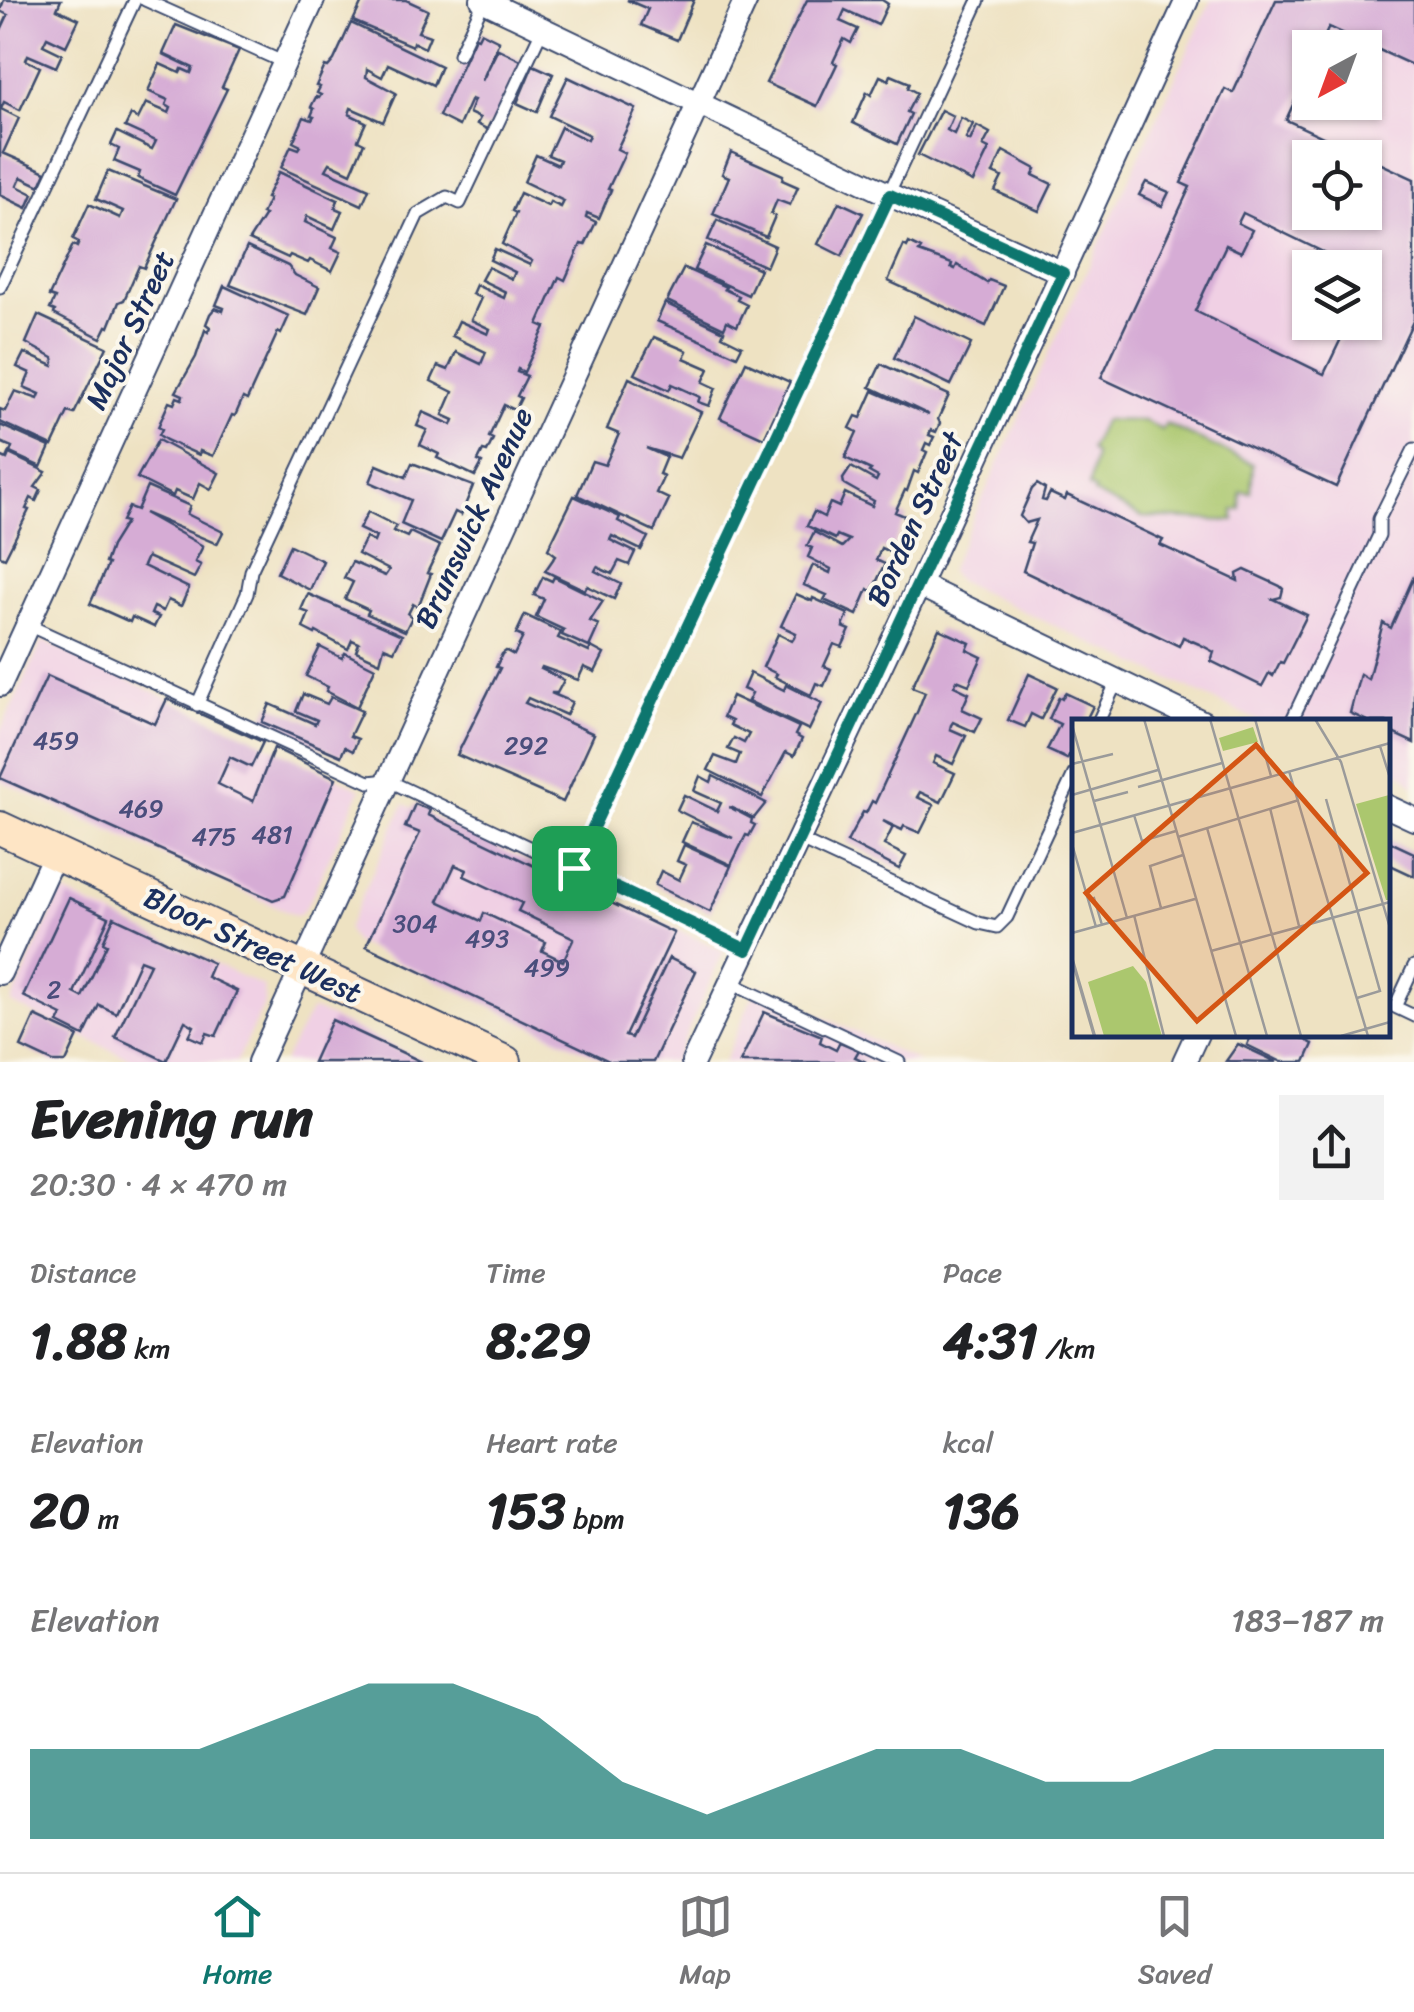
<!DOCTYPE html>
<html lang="en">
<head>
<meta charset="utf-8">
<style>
	body { margin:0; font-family:Sriracha,sans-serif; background:#f2f2f2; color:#202124; height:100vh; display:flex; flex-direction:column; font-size:38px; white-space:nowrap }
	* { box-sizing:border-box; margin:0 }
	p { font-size:32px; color:#757577 }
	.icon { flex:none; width:55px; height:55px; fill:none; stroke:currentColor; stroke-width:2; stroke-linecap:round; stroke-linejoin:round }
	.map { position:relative; height:1062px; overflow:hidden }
	.details { display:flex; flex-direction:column; background:#fff; flex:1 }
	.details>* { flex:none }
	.needle { width:65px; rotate:221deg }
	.controls { position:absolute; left:1292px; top:30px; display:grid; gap:20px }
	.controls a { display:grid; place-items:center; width:90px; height:90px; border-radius:0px; background:#fff; box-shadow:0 2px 8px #0004; font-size:50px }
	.pin { position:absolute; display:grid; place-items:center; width:85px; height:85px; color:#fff; margin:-42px; border-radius:20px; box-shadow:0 5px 15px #0006 }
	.round { display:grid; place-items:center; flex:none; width:105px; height:105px; border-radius:0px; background:#f2f2f2 }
	.summary { display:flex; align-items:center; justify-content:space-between; height:170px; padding:0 30px }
	h1 { font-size:55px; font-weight:700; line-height:75px }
	.figures { display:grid; grid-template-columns:repeat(3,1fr); gap:15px; height:170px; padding:10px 30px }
	.figures div { display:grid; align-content:center }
	.figures b { font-size:50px; font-weight:700 }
	.figures small { font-size:28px; font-weight:400 }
	.figures p { font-size:28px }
	.chart { height:280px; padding:20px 30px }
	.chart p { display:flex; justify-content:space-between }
	.chart svg { width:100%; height:180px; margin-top:10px; fill:#0f766e; opacity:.7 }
	.tabs { display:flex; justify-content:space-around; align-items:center; height:140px; border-top:2px solid #e0e0e0; background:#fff; font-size:28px; color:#757577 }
	.tabs a { display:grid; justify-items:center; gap:5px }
	.tabs .selected { color:#0f766e }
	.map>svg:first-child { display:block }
</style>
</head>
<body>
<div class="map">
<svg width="1414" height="1062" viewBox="0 0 1414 1062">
	<rect width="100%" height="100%" fill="#fbf7ec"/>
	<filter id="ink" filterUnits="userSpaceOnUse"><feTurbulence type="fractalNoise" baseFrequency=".01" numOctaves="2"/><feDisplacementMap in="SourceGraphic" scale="20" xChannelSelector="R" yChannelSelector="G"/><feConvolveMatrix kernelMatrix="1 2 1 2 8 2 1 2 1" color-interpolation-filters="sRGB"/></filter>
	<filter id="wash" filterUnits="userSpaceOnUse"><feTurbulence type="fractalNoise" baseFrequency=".0048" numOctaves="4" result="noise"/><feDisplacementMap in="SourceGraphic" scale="40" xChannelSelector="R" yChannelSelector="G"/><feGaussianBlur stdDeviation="2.25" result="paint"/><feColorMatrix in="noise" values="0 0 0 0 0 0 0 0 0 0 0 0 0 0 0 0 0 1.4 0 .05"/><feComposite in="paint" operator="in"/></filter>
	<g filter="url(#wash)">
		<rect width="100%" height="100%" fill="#eee2c2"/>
		<g fill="#f0d0e4" fill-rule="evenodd">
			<path d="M1211 0H1414V787L1403 774 1387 770 1386 722H1261L958 581 949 571ZM1310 48H1365V102H1310ZM1310 158H1365V212H1310ZM1310 268H1365V322H1310Z"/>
			<polygon points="43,640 361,789 311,898 301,914 296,916 0,781 0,732"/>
			<polygon points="404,804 724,951 674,1062 608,1062 354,942 347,929"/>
			<polygon points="65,893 264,987 265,1003 236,1062 137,1062 11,1003 59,897"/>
			<polygon points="758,984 767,991 920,1062 724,1062"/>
			<polygon points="311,1010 316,1011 427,1062 283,1062"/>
		</g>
		<polygon fill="#abc76e" stroke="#637b66" stroke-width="2.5" points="1104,420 1145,421 1162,430 1166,424 1253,464 1251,492 1241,492 1241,509 1234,510 1234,521 1142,517 1094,493 1095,490 1089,487 1095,455 1090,449"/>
		<g id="blocks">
			<g fill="#d6acd5" fill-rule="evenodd">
				<polygon points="4,0 61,0 57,9 79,19 66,46 47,37 43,45 62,54 56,67 28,55 26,60 40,67 20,110 4,102 1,109 19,118 3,153 46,172 40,186 21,177 17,186 33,194 27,208 0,195 0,32 8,15 0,11"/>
				<polygon points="363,0 406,0 428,10 418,32 430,36 425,48 413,42 412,46 353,21"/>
				<polygon points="627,0 694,0 677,40 641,25 648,9"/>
				<polygon points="807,0 882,0 888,4 878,25 845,10 840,21 858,29 851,43 844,39 833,62 837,64 817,106 766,83"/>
				<path d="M1276 0H1414V66L1329 27 1319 48H1310V68L1286 120 1414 179V319L1336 487 1101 378 1190 187 1181 183 1225 89 1233 93ZM1310 158H1365V212H1310ZM1243 213 1356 268H1365V272L1371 275 1365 288V322H1349L1324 374 1195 311 1226 245 1241 252 1252 230 1238 223Z"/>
				<polygon points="351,23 441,66 433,85 388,64 382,77 367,69 366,77 396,93 383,122 351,108 349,114 366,122 358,140 364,143 351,173 330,163 326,170 369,189 362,205 281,168 291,146 299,149 301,146 293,142 304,117 312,120 314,117 311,116 314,109 311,107 316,97 319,98 321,95 317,93 320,87 316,86 325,66 328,67 334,60"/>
				<polygon points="176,25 239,50 222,87 227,89 175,195 138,178 140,172 114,161 119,149 111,145 117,132 152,149 156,141 125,127 131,115 138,119 146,103 169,113 171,108 166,105 168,100 148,91 160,64 180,73 182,69 191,73 193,68 163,54"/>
				<polygon points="481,32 499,41 482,81 498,49 523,61 494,124 490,123 487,129 477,124 480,118 469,113 474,100 471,99 459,126 439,116 475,37 478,38"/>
				<polygon points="533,65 553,74 537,112 517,103"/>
				<polygon points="891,75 910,83 908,88 917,93 907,112 911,114 897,144 853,123 867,92 871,95 880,76 889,80"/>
				<polygon points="568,77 636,109 617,149 625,153 608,189 611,190 599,218 587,213 586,217 596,222 585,245 581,244 565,280 559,277 538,324 545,327 524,372 518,369 517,372 527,376 517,396 521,398 515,410 504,405 489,437 493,439 487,452 483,451 478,461 482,463 475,476 437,458 439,454 420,445 427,430 417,426 423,412 452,425 454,420 443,415 453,392 431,381 438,366 448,370 456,352 481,364 486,352 452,336 459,321 488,334 490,329 471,320 481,298 472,294 476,285 504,298 506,292 481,280 488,267 512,279 515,272 490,260 495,249 530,265 532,261 502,244 516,213 512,211 520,193 548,206 550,202 561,207 564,201 524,182 536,155 558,165 560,160 548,155 561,127 587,140 589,135 549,116"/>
				<polygon points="941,110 953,116 947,130 954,134 961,118 973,124 966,139 970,141 977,126 990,133 983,146 989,149 973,182 918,155"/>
				<polygon points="1003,151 1036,169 1033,175 1052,184 1039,211 995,191 1002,177 993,173"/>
				<polygon points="731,152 783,175 782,180 798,187 790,205 777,200 771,214 775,216 766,237 713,214 729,177 722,174"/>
				<polygon points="108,171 176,199 144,268 139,266 124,300 119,302 109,327 107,326 101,338 54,314 55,311 50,309 55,298 49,296 73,245 77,247 79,242 73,239 89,204 120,218 123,211 96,199"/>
				<polygon points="279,172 338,200 335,208 342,211 334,229 307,216 305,222 337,237 332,248 341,252 332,271 310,260 308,263 290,255 288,258 249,240 265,215 262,214 269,199 266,198"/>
				<polygon points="1146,182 1169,192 1162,206 1139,195"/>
				<polygon points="839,202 863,213 842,256 818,244"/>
				<polygon points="717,220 775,246 766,267 708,240"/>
				<polygon points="909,243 921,249 919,252 952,264 951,267 955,269 957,265 987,283 989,280 1004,286 986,326 888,281 904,245 907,247"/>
				<polygon points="706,245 760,269 748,295 694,270"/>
				<polygon points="247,247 288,266 295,275 319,287 307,315 230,285"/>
				<polygon points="684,268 726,287 724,289 739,296 737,300 747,305 737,326 727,321 724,328 667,301"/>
				<polygon points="224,286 289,316 281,334 278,332 247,400 243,398 235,416 232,415 213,456 200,451 199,455 166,440 159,435 162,429 158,427 169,402 174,404 177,397 182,399 183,395 176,392 196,357 205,330 208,332 210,327 206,324 210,314 215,308 223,311 224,308 216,305"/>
				<polygon points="665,303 724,331 722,336 742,346 737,356 657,321"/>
				<polygon points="38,315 107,347 74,414 68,412 52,446 0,422 0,409 5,411 15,391 38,399 40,394 24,387 30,373 17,367 24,353 53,366 54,362 53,358 26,343"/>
				<polygon points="914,316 971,344 951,385 894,358"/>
				<polygon points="654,337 687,351 684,358 709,369 703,382 716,388 709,406 698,402 700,397 672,384 669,390 635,374"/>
				<polygon points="746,362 790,382 764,438 720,418"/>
				<polygon points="881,364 949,395 938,419 940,423 936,432 931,430 929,435 934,437 930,445 926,443 923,450 927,452 918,473 914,471 907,491 905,490 895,512 907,517 890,552 881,548 876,560 885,564 872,591 868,589 857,615 824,600 827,595 804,585 813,565 830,573 831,569 808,557 812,548 807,546 814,532 842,547 849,540 837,535 835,539 807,526 814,512 824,517 830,503 839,507 845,493 872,506 874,501 844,484 843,479 851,467 876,481 878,477 869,472 871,470 845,458 857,432 850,428 856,416 861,418 873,391 929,415 870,387"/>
				<polygon points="629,378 701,412 679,458 646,448 666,457 659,474 664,476 656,493 669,499 654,531 577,495 592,461 605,465 619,434 607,429"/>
				<polygon points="0,425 50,447 41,467 10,453 12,447 0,442"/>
				<polygon points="158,440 219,473 211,489 200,483 193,499 175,491 173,496 137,478"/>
				<polygon points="9,454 46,472 35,487 41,490 36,501 31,498 26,509 29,510 5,558 0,556 0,456 7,459"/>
				<polygon points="412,463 473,486 461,515 455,512 441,542 401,524 411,500 370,482 377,465 406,477"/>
				<polygon points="1037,484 1045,489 1042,500 1046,501 1050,493 1065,500 1067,495 1163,540 1160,545 1238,581 1237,574 1245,570 1280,586 1283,589 1281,597 1273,599 1307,615 1283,663 1280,662 1273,676 1269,673 1262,686 1211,661 1214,652 1199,644 1183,637 1179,646 1023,571 1032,543 1027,542 1037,520 1026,523 1020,516 1032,489"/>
				<polygon points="147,487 190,506 187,514 223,532 217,544 144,513 203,546 195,562 201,565 194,578 147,557 143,566 189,588 181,606 168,600 163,611 154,607 151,614 159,617 154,627 132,617 130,622 90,604 108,564 105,563 111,546 126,522 122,521 129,507 137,510"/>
				<polygon points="574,496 620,517 618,521 648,537 641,550 612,536 610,540 635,552 629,565 619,561 612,574 597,567 595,571 621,584 614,599 587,586 585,590 545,571 556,555 548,549"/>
				<polygon points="368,512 396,526 393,531 407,537 410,532 440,546 427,573 431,574 418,607 413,604 408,614 412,617 405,631 367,614 369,610 345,599 353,582 344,578 352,562 385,576 389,570 358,554 366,538 374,542 376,537 359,529"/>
				<polygon points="290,545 323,561 310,590 277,573"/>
				<polygon points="1414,576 1414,743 1386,730 1386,722 1369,722 1350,713 1360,674 1368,679 1383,623 1391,628"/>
				<polygon points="543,577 552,581 554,577 603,601 590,621 599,625 589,647 562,635 564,630 536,617 544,599 534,595"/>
				<polygon points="308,594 402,635 394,651 384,647 380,662 356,651 359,643 352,640 348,649 316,632 315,634 303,628 309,613 301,610"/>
				<polygon points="796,594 812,601 813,598 848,614 843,627 850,630 842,647 834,644 824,666 831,669 824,686 816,683 811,695 775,677 777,674 763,667 778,634 792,641 794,638 796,633 781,626"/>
				<polygon points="525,615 561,632 558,638 589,652 591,647 604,654 595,672 584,667 578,680 542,667 541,669 564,680 557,693 551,693 572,702 566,715 528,698 525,703 594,734 563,802 457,755 500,668 496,667 502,654 506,651 514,655 523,637 516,634"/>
				<polygon points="939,629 970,643 967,650 982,657 969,685 957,680 954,686 969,693 962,709 982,718 975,732 953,722 951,725 950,729 966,736 953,764 936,756 933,763 955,773 941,802 920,792 917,797 934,805 920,833 904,826 902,830 883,821 893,827 884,845 906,856 899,869 847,842 863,812 866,813 872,801 875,803 918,710 925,692 912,687"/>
				<polygon points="320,647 342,658 345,653 375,668 357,707 326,691 328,687 306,676"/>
				<polygon points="750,673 784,690 786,685 822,703 809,730 748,701 752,693 743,689"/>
				<polygon points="1029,674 1057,687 1041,719 1031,714 1025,727 1008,720"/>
				<polygon points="47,676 155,724 167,699 263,742 251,767 230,757 218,784 253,801 274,748 336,778 285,896 273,900 0,778"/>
				<polygon points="1065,693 1093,706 1085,722 1074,722 1074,745 1067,759 1047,750 1060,724 1049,719 1059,697 1062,699"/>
				<polygon points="303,694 327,704 331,697 362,711 350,736 358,739 353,751 345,747 341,756 262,722 270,704 315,724 317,720 296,711"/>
				<polygon points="732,696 799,727 795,735 802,739 794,756 786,752 762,797 708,770 715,756 736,764 740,754 728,749 734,738 744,743 749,734 730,725 732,721 723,717"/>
				<polygon points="700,776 711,782 713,776 766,803 754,818 729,807 752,819 751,823 755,825 749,836 746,835 731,865 682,842 691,822 733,838 677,810 684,795 717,811 721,803 694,791"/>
				<path d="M415 804 430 810 428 815 674 933 625 1036 631 1038 669 958 696 971 653 1062H611L366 946 420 833 405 827ZM455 865 467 870 464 876 522 903 518 911 574 938 563 961 542 951 546 942 484 913 481 921 438 901Z"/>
				<polygon points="1386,840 1414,853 1414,876 1386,863"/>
				<polygon points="684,845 731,866 710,912 655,885 661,871 679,880 686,865 677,861"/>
				<polygon points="69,898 109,917 74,993 82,997 107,944 103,942 114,917 213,963 207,977 237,991 216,1036 207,1033 203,1042 189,1036 194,1026 185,1021 166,1061 115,1037 150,964 140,960 116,1013 99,1005 84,1036 58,1023 62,1015 23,996"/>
				<polygon points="764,1012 822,1036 820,1042 836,1050 840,1042 859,1050 855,1057 866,1062 740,1062"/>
				<polygon points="35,1016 78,1036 66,1062 53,1062 21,1047"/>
				<polygon points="332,1020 401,1052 422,1062 313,1062"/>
				<polygon points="1252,1034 1293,1034 1313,1044 1305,1062 1282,1062 1247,1045"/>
				<polygon points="1238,1044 1277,1062 1226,1061"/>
			</g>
		</g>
	</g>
	<g filter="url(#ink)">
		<use href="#blocks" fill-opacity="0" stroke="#3b4a6d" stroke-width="2.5"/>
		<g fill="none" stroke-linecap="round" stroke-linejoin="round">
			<defs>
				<g id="lane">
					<polyline points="145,0 285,63"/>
					<polyline points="459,54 484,1"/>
					<polyline points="0,287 135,0"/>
					<polyline points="28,625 369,782 387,780 746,950"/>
					<polyline points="197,705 247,594 251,571 418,214 447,197 460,203 542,30"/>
					<polyline points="1098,722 1117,681"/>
					<polyline points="1291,722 1379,535 1379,519 1414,449"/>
					<polyline points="798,839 979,923 997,927 1007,917 1074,774"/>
					<polyline points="574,868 979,0"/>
					<polyline points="1414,966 1395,1007 1414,1016"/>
					<polyline points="731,983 899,1062"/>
				</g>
				<g id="street">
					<polyline points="482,0 890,195 1063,273"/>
					<polyline points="919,585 1202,722"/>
					<polyline points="0,685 313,0"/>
					<polyline points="1386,806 1414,819"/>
					<polyline points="0,973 55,853"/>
					<polyline points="259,1062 746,0"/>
					<polyline points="693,1062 919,585 1187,0"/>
					<polyline points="1184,1062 1197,1034"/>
				</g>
				<polyline id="secondary" points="0,828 505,1062"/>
			</defs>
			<use href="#lane" stroke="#3b4a6d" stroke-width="15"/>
			<use href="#street" stroke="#3b4a6d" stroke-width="26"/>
			<use href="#secondary" stroke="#3b4a6d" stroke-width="36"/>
			<use href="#lane" stroke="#fff" stroke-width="11"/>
			<use href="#street" stroke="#fff" stroke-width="22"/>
			<use href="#secondary" stroke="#fee5c5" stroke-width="32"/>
		</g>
	</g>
	<g fill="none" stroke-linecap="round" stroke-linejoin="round" filter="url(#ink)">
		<defs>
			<polygon id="route" points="890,195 1063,273 747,950 574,868"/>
		</defs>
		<use href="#route" stroke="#fff" stroke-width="20"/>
		<use href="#route" stroke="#0f766e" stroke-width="12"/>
	</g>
	<g text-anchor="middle" stroke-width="8" stroke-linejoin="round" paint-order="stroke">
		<g font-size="25" fill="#4a4e7c">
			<text x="56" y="749">459</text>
			<text x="526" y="754">292</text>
			<text x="141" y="817">469</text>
			<text x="272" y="843">481</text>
			<text x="214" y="845">475</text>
			<text x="415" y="932">304</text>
			<text x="487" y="947">493</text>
			<text x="547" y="976">499</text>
			<text x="54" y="998">2</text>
		</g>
		<g font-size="30" fill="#1b2f5e" stroke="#fbf7ec">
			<text transform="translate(130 330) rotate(-65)" y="10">Major Street</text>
			<text transform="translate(474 518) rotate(-65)" y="10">Brunswick Avenue</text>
			<text transform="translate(915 519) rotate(-65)" y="10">Borden Street</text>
			<text transform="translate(253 945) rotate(25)" y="10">Bloor Street West</text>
		</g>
	</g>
	<g transform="translate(1072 719)">
		<rect width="318" height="318" fill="#eee2c2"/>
		<path d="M181 8 186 23 151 32 147 19ZM317 76V181H314L284 85ZM61 247 74 263 90 317H32L16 263Z" fill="#abc76e"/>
		<path fill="none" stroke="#9a9a9a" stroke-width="2.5" d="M72 0 164 317M138 0 229 317M183 0 199 57M243 0 269 43 318 209M0 6 55 199M308 27 318 59M0 45 41 35M217 52 296 317M66 68 150 44M0 76 86 51M254 80 308 272 285 279M22 82 56 73M198 89 227 207M62 96 70 122 104 112M135 109 195 317M0 114 318 24M106 118 227 81M0 125 24 208M15 181 22 179 30 206M89 189 78 147 111 136M62 196 92 317M0 214 123 180M139 232 318 183M0 238 23 317M0 241 22 317M269 317 318 303"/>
		<path fill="#d45514" fill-opacity="0.15" stroke="#d45514" stroke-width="5" d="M184 26 295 154 125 302 14 174Z"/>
		<rect width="318" height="318" fill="none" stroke="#1b2f5e" stroke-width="5"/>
	</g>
</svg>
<div class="controls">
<a><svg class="needle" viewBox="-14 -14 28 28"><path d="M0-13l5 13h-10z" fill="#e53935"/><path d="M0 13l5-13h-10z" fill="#757577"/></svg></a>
<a><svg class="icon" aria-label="locate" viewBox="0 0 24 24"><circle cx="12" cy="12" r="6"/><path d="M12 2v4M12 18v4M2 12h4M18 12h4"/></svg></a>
<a><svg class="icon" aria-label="layers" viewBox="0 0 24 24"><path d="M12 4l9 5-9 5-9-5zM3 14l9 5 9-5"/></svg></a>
</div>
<div class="pin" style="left:574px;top:868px;background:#1e9e55"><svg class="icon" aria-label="arrive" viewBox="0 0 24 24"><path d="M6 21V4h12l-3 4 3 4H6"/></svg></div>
</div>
<section class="details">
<div class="summary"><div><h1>Evening run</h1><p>20:30 · 4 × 470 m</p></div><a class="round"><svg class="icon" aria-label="share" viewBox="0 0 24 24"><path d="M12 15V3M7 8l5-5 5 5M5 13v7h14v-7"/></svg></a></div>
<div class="figures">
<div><p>Distance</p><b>1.88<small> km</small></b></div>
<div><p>Time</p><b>8:29</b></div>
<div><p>Pace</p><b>4:31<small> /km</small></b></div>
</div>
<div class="figures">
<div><p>Elevation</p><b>20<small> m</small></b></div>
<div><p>Heart rate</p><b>153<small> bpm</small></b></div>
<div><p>kcal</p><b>136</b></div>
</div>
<div class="chart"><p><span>Elevation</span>183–187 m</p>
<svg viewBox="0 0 160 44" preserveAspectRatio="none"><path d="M0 44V22L10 22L20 22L30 14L40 6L50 6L60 14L70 30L80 38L90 30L100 22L110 22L120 30L130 30L140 22L150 22L160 22V44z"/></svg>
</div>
</section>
<nav class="tabs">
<a class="selected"><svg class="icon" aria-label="home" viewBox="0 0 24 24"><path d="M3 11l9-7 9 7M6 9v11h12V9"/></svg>Home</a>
<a><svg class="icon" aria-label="map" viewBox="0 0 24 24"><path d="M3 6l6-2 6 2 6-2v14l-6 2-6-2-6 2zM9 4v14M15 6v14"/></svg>Map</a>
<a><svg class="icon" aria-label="saved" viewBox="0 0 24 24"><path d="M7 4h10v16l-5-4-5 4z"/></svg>Saved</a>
</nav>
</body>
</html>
